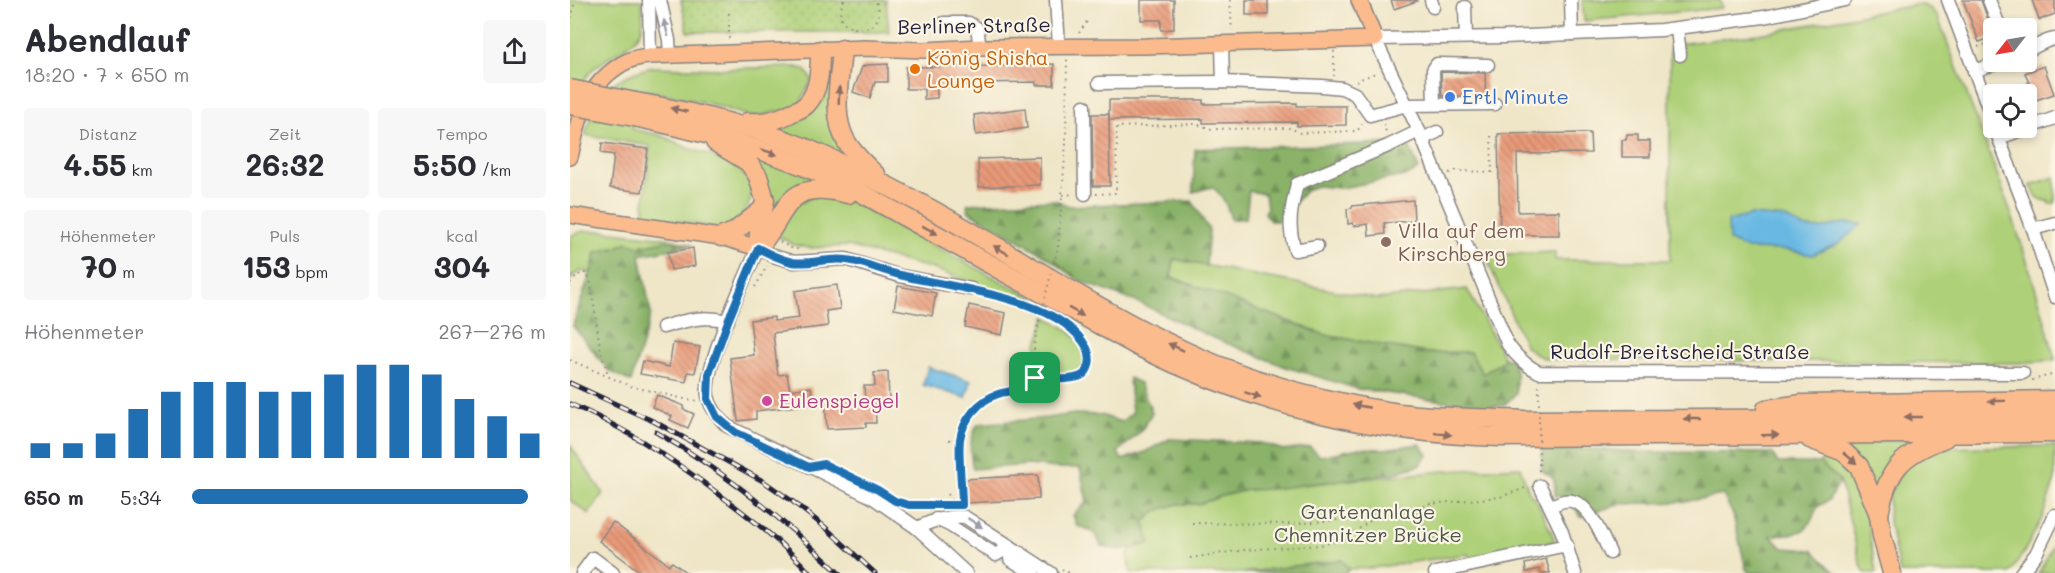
<!DOCTYPE html>
<html lang="de">
<head>
<meta charset="utf-8">
<style>
	body { margin:0; font-family:Mali,sans-serif; background:#f7f7f7; color:#2b2b33; height:100vh; display:flex; flex-direction:column; font-size:22px; white-space:nowrap }
	* { box-sizing:border-box; margin:0 }
	p { font-size:20px; color:#7c7c81 }
	.icon { flex:none; width:33px; height:33px; fill:none; stroke:currentColor; stroke-width:2; stroke-linecap:round; stroke-linejoin:round }
	.map { position:relative; flex:1; overflow:hidden }
	.details { display:flex; flex-direction:column; background:#fff; width:570px }
	.details>* { flex:none }
	.needle { width:39px; rotate:239deg }
	.tools { position:absolute; left:1413px; top:18px; display:grid; gap:12px }
	.tools a { display:grid; place-items:center; width:54px; height:54px; border-radius:6px; background:#fff; box-shadow:0 3px 9px #0003; font-size:30px }
	.pin { position:absolute; display:grid; place-items:center; width:51px; height:51px; color:#fff; margin:-26px; border-radius:12px; box-shadow:0 3px 9px #0006 }
	.round { display:grid; place-items:center; flex:none; width:63px; height:63px; border-radius:6px; background:#f7f7f7 }
	.overview { display:flex; align-items:center; justify-content:space-between; height:102px; padding:0 24px }
	h1 { font-size:33px; font-weight:800; line-height:45px }
	.stats { display:grid; grid-template-columns:repeat(3,1fr); gap:9px; height:102px; padding:6px 24px }
	.stats div { display:grid; align-content:center; border-radius:6px; background:#f7f7f7; text-align:center }
	.stats b { font-size:30px; font-weight:800 }
	.stats small { font-size:16px; font-weight:400 }
	.stats p { font-size:16px }
	.chart { height:168px; padding:12px 24px }
	.chart p { display:flex; justify-content:space-between }
	.chart svg { width:100%; height:108px; margin-top:6px; stroke:#1f6fb2; stroke-width:6 }
	ul { padding:0 24px; list-style:none; font-size:20px }
	li { display:grid; grid-template-columns:96px 72px 1fr; align-items:center; height:45px }
	li i { height:15px; border-radius:8px; background:#1f6fb2 }
	main { display:flex; flex:1; min-height:0 }
	.map>svg:first-child { display:block }
</style>
</head>
<body>
<main>
<section class="details">
<div class="overview"><div><h1>Abendlauf</h1><p>18:20 · 7 × 650 m</p></div><a class="round"><svg class="icon" aria-label="share" viewBox="0 0 24 24"><path d="M12 15V3M7 8l5-5 5 5M5 13v7h14v-7"/></svg></a></div>
<div class="stats">
<div><p>Distanz</p><b>4.55<small> km</small></b></div>
<div><p>Zeit</p><b>26:32</b></div>
<div><p>Tempo</p><b>5:50<small> /km</small></b></div>
</div>
<div class="stats">
<div><p>Höhenmeter</p><b>70<small> m</small></b></div>
<div><p>Puls</p><b>153<small> bpm</small></b></div>
<div><p>kcal</p><b>304</b></div>
</div>
<div class="chart"><p><span>Höhenmeter</span>267–276 m</p>
<svg viewBox="0 0 160 44" preserveAspectRatio="none"><path d="M5 44V38M15 44V38M25 44V34M35 44V24M45 44V17M55 44V13M65 44V13M75 44V17M85 44V17M95 44V10M105 44V6M115 44V6M125 44V10M135 44V20M145 44V27M155 44V34"/></svg>
</div>
<ul>
<li><b>650 m</b>5:34<i style="width:95%"></i></li>
</ul>
</section>
<div class="map">
<svg width="1485" height="573" viewBox="0 0 1485 573">
	<defs>
		<pattern id="forest-firs" width="22" height="20" patternUnits="userSpaceOnUse" patternTransform="scale(1.5)"><rect width="22" height="20" fill="#8ab268"/><path d="M5 1l3.5 6h-7zM16 11l3.5 6h-7z" fill="#709057"/></pattern>
		<pattern id="park-dots" width="8" height="8" patternUnits="userSpaceOnUse" patternTransform="scale(1.5)"><rect width="8" height="8" fill="#aed078"/><path d="M2 2h.1M6 6h.1" fill="none" stroke="#95b269" stroke-width="1.8" stroke-linecap="round"/></pattern>
		<pattern id="building-back-hatch" width="6" height="6" patternUnits="userSpaceOnUse" patternTransform="scale(1.5)"><rect width="6" height="6" fill="#e99a78"/><path d="M-1 5l2 2M0 0l6 6M5-1l2 2" fill="none" stroke="#bc7d64"/></pattern>
	</defs>
	<rect width="100%" height="100%" fill="#fcf5e5"/>
	<filter id="ink" filterUnits="userSpaceOnUse"><feTurbulence type="fractalNoise" baseFrequency=".0167" numOctaves="2"/><feDisplacementMap in="SourceGraphic" scale="12" xChannelSelector="R" yChannelSelector="G"/><feConvolveMatrix kernelMatrix="1 2 1 2 8 2 1 2 1" color-interpolation-filters="sRGB"/></filter>
	<filter id="wash" filterUnits="userSpaceOnUse"><feTurbulence type="fractalNoise" baseFrequency=".008" numOctaves="4" result="noise"/><feDisplacementMap in="SourceGraphic" scale="24" xChannelSelector="R" yChannelSelector="G"/><feGaussianBlur stdDeviation="1.35" result="paint"/><feColorMatrix in="noise" values="0 0 0 0 0 0 0 0 0 0 0 0 0 0 0 0 0 1.4 0 .05"/><feComposite in="paint" operator="in"/></filter>
	<g filter="url(#wash)">
		<rect width="100%" height="100%" fill="#efe6c8"/>
		<g fill="#aed078" stroke="#68795a" stroke-width="1.5">
			<path d="M0 0H71C72 9 74 20 72 28 67 46 35 57 22 70 10 83 5 100 0 117Z"/>
			<polygon points="1012,0 1150,0 1152,8 1014,21"/>
			<path d="M1350 4 1361 9 1368 18C1410 130 1457 243 1485 360L1448 363 979 359 971 357 956 347 915 255 985 252V260H1100V45L1189 34Z"/>
			<path d="M81 67 149 69 225 67 234 69 242 79 228 107 182 117 141 104 72 89 66 102 62 129C71 131 80 133 89 135 98 138 107 143 115 147 138 155 184 164 181 197 180 207 170 217 165 225L148 228 73 216 80 146 15 135C20 122 23 106 31 95 42 80 64 72 81 67Z"/>
			<polygon points="261,67 287,163 198,128 252,94 258,82"/>
			<polygon points="183,153 257,183 196,230"/>
			<path d="M1485 177V203L1479 204 1478 201C1467 200 1465 195 1461 185Z"/>
			<path d="M247 195 265 196 287 205 467 300 466 306 367 270 278 246 240 248 224 245 208 236C217 213 223 204 247 195Z"/>
			<path d="M13 231H34L97 238 122 245 95 241 69 246 57 242 48 247 26 252 22 274C12 269 7 271 0 280V236Z"/>
			<polygon points="604,259 807,299 897,289 935,359 913,374 900,352 857,353 755,335 601,277"/>
			<path d="M476 317C494 326 516 340 517 362L510 373C498 378 480 379 469 373L467 344Z"/>
			<polygon points="1349,440 1308,495 1263,441"/>
			<polygon points="0,445 33,493 19,514 0,500"/>
			<polygon points="1485,446 1485,480 1472,518 1454,552 1440,573 1330,573 1318,517 1319,496 1334,465 1364,448"/>
			<polygon points="1257,453 1280,465 1293,496 1306,573 1295,573 1290,562 1270,481 1250,463"/>
			<polygon points="950,467 959,492 967,501 984,538 983,544 980,542 899,558 898,554 802,568 779,569 771,560 672,573 561,573 557,556 561,549 580,543 574,522 586,511 607,504 629,504 655,495 678,490 874,471"/>
			<polygon points="1485,541 1485,573 1468,573 1470,571"/>
		</g>
		<g fill="url(#forest-firs)" stroke="#566a52" stroke-width="1.5">
			<path d="M830 143 840 148 849 169 839 175 771 188 747 186 736 190 727 200 714 204 709 221H700L695 213 697 208 695 194 679 191 676 218 661 220C658 207 653 195 642 187L623 192 625 149Z"/>
			<polygon points="485,200 499,206 622,201 639,230 636,266 604,259 601,277 755,335 857,353 900,352 913,374 935,359 941,359 946,371 946,394 934,405 916,407 788,389 716,367 639,336 572,304 510,281 473,254 399,212 397,204"/>
			<path d="M95 241 122 245 70 255 81 314 61 382 39 371 3 326C9 300 21 279 26 252L48 247 57 242 69 246Z"/>
			<path d="M559 378 570 383C573 394 579 402 582 413L571 431 548 452 552 460 575 452 599 439 691 443 713 450 740 447 750 456 789 448 813 449 850 444 858 455 850 465 826 473 702 489 678 490 655 495 629 504H607L586 511 574 522 580 543C563 548 548 553 531 546 526 533 521 529 507 526L503 515 517 502 510 468H487L459 465 403 469C399 452 399 439 408 424L476 418 504 414 531 415 551 422 562 413Z"/>
			<path d="M972 449H1026L1062 452 1202 453 1208 463H1250L1270 481 1259 500 1247 507C1237 538 1228 532 1201 536L1213 548 1242 550 1266 573H1179L1176 569 1163 515 1153 495 1113 502 1049 504 1010 517 1000 497 985 496C985 482 986 477 972 471Z"/>
			<polygon points="772,560 779,569 776,573 672,573"/>
		</g>
		<polygon fill="url(#park-dots)" stroke="#68795a" stroke-width="1.5" points="111,0 316,0 319,32 118,32"/>
		<g fill="#68b8e3" stroke="#456d8f" stroke-width="1.5">
			<polygon points="1182,215 1216,218 1232,227 1249,229 1274,223 1292,224 1268,244 1242,255 1216,250 1177,249 1159,241 1158,221"/>
			<polygon points="358,367 401,381 396,398 353,385"/>
		</g>
		<g id="blocks">
			<g fill="url(#building-back-hatch)">
				<polygon points="571,0 604,0 604,29 591,30 591,20 571,20"/>
				<rect x="676" y="0" width="22" height="15"/>
				<polygon points="821,0 847,0 847,1 824,9"/>
				<polygon points="1393,0 1411,0 1424,37 1409,42"/>
				<polygon points="1462,0 1485,0 1485,14 1469,20"/>
				<polygon points="318,64 318,82 305,82 300,98 283,92 292,67 296,65"/>
				<polygon points="484,64 484,85 466,85 466,82 399,83 399,86 367,87 367,98 354,99 354,89 336,89 336,67 466,66 466,65"/>
				<polygon points="1474,66 1484,94 1460,102 1454,85 1459,83 1455,73"/>
				<polygon points="871,72 915,73 916,96 872,96"/>
				<polygon points="539,100 633,100 633,104 727,103 727,106 776,106 776,125 727,126 727,122 633,123 633,119 539,120"/>
				<polygon points="455,108 457,128 406,135 404,115"/>
				<polygon points="522,114 539,114 540,186 523,186"/>
				<polygon points="1020,133 1021,153 947,154 948,212 989,211 989,235 930,235 928,134"/>
				<polygon points="1057,135 1068,135 1068,141 1080,141 1080,157 1052,157 1052,140 1056,140"/>
				<polygon points="32,143 78,149 72,192 40,188 44,155 31,153"/>
				<polygon points="470,157 470,185 409,187 408,159"/>
				<polygon points="843,200 844,221 814,223 815,234 799,236 798,224 784,226 783,223 778,224 777,209 782,208 782,206"/>
				<polygon points="123,248 125,266 101,270 98,252"/>
				<polygon points="267,285 270,309 256,311 258,326 203,333 208,375 217,374 220,390 241,387 243,404 186,411 186,419 168,421 160,358 184,355 180,320 204,317 204,321 229,318 225,291"/>
				<polygon points="328,286 366,293 362,316 324,309"/>
				<polygon points="399,305 436,313 432,335 395,327"/>
				<polygon points="103,343 130,347 125,373 118,372 116,382 70,374 73,361 99,367"/>
				<polygon points="318,372 319,403 305,404 306,423 296,423 296,427 257,429 255,400 295,399 294,386 305,386 304,373"/>
				<polygon points="87,395 114,406 113,409 124,414 118,428 100,420 102,416 82,407"/>
				<polygon points="468,475 469,499 396,503 395,479"/>
				<polygon points="43,522 99,565 102,562 117,573 72,573 29,541"/>
				<polygon points="976,559 980,573 971,573 970,569 956,572 955,564"/>
			</g>
		</g>
	</g>
	<g filter="url(#ink)">
		<use href="#blocks" fill-opacity="0" stroke="#888482" stroke-width="1.5"/>
		<g fill="none" stroke-linecap="round" stroke-linejoin="round">
			<defs>
				<g id="minor">
					<polyline points="79,0 80,56"/>
					<polyline points="90,0 99,40 100,56"/>
					<polyline points="486,0 489,46"/>
					<polyline points="861,0 863,7"/>
					<polyline points="1001,0 1002,34"/>
					<path d="M1275 0 1194 17 1091 30 934 37 805 39 849 131 938 345C947 357 956 366 969 372L1453 373"/>
					<polyline points="1378,0 1424,123"/>
					<polyline points="1419,0 1430,28"/>
					<polyline points="895,7 896,37"/>
					<polyline points="374,23 399,23 407,28 410,47"/>
					<polyline points="1107,29 1110,55"/>
					<polyline points="652,44 653,82"/>
					<path d="M1456 51C1466 47 1475 40 1485 39"/>
					<polyline points="1404,71 1430,62"/>
					<polyline points="529,83 653,82 752,86 772,88 785,94 800,115 837,105 925,104"/>
					<polyline points="864,104 863,70 867,64 918,65"/>
					<polyline points="514,106 515,194"/>
					<polyline points="1425,128 1463,229 1485,297"/>
					<polyline points="1429,138 1485,118"/>
					<polyline points="852,139 867,132"/>
					<polyline points="1463,229 1485,223"/>
					<path d="M747 246 725 250C717 225 721 209 727 184L818 146 849 131"/>
					<path d="M93 327C117 320 133 315 158 321"/>
					<polyline points="970,486 992,532 1005,573"/>
					<path d="M980 506C984 505 989 502 994 501 1017 496 1032 536 1040 553"/>
					<polyline points="366,519 379,525 426,555 440,546"/>
					<path d="M347 528C364 520 377 516 395 517L481 573"/>
					<polyline points="440,546 440,559 463,573"/>
					<polyline points="12,573 23,558 43,573"/>
					<path d="M396 573 347 528 302 497 157 426C149 418 140 408 138 396 133 366 175 279 188 248L203 256 224 262 276 259 330 276 401 289"/>
					<polyline points="865,573 997,545"/>
					<polyline points="1451,573 1466,554 1485,515"/>
				</g>
				<g id="major">
					<path d="M0 157C8 124 11 98 38 74 51 63 62 57 80 56L295 48 354 50 410 47 576 46 805 39 789 0"/>
					<polyline points="0,215 151,237 188,248"/>
				</g>
				<g id="highway">
					<path d="M272 49C270 78 261 115 276 141 283 154 297 166 307 176"/>
					<path d="M66 102C129 113 191 128 250 154 331 189 407 235 482 279 529 307 576 334 626 356 690 384 760 403 829 413 870 418 912 418 954 420L1485 417"/>
					<path d="M64 117C143 134 208 152 281 187L569 347C686 405 800 433 931 437L1485 433"/>
					<path d="M177 122C194 123 204 121 219 114 224 111 232 109 236 105 250 91 250 68 250 50"/>
					<polyline points="145,142 178,162 188,176 195,200 189,231 188,248"/>
					<polyline points="151,237 164,232 193,209"/>
					<path d="M188 248C221 210 213 178 278 194"/>
					<polyline points="1196,409 1232,404 1485,400"/>
					<polyline points="1240,439 1274,452 1289,466 1309,515 1312,536 1322,573"/>
					<path d="M1309 515C1317 469 1332 454 1375 438"/>
				</g>
			</defs>
			<use href="#minor" stroke="#888482" stroke-width="15"/>
			<use href="#major" stroke="#888482" stroke-width="18"/>
			<use href="#highway" stroke="#888482" stroke-width="21"/>
			<g stroke="#888482" stroke-width="2" stroke-dasharray="1.5 4.5" stroke-linecap="butt">
				<path d="M274 0C254 39 326 37 305 0"/>
				<polyline points="660,0 662,30"/>
				<polyline points="159,13 159,40"/>
				<polyline points="0,24 5,0"/>
				<polyline points="509,33 518,20"/>
				<polyline points="1408,47 1424,41"/>
				<polyline points="764,51 764,76"/>
				<polyline points="787,82 788,80 808,72"/>
				<polyline points="814,124 817,136"/>
				<polyline points="879,173 884,171 922,172 921,133"/>
				<polyline points="526,194 546,193 547,127 626,124 642,129 721,128 730,133 787,131 793,123"/>
				<polyline points="493,195 505,194"/>
				<polyline points="210,242 223,249 229,249"/>
				<polyline points="488,247 496,144 497,58"/>
				<polyline points="0,283 11,273 16,273 20,279 30,347 38,375"/>
				<polyline points="185,287 197,266"/>
				<path d="M412 292C441 301 474 308 498 326 511 337 524 352 517 369 515 373 515 374 511 376 500 382 477 380 465 378"/>
				<polyline points="0,360 60,386 123,401 128,400"/>
				<polyline points="1462,380 1485,374"/>
				<polyline points="379,440 390,439"/>
				<polyline points="378,494 383,504"/>
				<polyline points="331,503 339,505 388,505"/>
				<polyline points="392,505 390,439 397,421 407,406 427,394 447,391 462,382 465,378 463,356 466,333"/>
				<polyline points="622,523 720,524 840,514 859,504 930,497 958,487"/>
				<polyline points="620,558 674,550 750,545 773,540 804,518"/>
				<polyline points="492,569 499,573"/>
			</g>
			<use href="#minor" stroke="#fff" stroke-width="12"/>
			<use href="#major" stroke="#fbbb8d" stroke-width="15"/>
			<use href="#highway" stroke="#fbbb8d" stroke-width="18"/>
			<defs>
				<g id="rail">
					<polyline points="0,383 85,422 193,481 222,501 256,528 305,573"/>
					<path d="M0 404C54 427 103 459 150 495 182 519 213 543 240 573"/>
					<path d="M86 432C154 471 213 519 269 573"/>
				</g>
			</defs>
			<use href="#rail" stroke="#22223b" stroke-width="5"/>
			<use href="#rail" stroke="#fcf5e5" stroke-width="3" stroke-dasharray="9" stroke-linecap="butt"/>
			<defs>
				<g id="highway-bridge">
					<polyline points="0,89 66,102"/>
					<polyline points="0,105 64,117"/>
				</g>
			</defs>
			<use href="#highway-bridge" stroke="#888482" stroke-width="21" stroke-linecap="butt"/>
			<g stroke="#888482" stroke-width="2" stroke-dasharray="1.5 4.5" stroke-linecap="butt">
				<polyline points="466,333 488,247"/>
				<polyline points="969,471 969,386"/>
			</g>
			<use href="#highway-bridge" stroke="#fbbb8d" stroke-width="18"/>
		</g>
		<defs><path id="oneway-solid" d="M-6-.8H1V-3.2L6.5 0L1 3.2V.8H-6Z" transform="scale(1.5)"/></defs>
		<g fill="#9c9ca7">
			<use href="#oneway-solid" transform="translate(96 28) rotate(-105)"/>
			<use href="#oneway-solid" transform="translate(405 523) rotate(33)"/>
		</g>
		<g fill="#8e6e64">
			<use href="#oneway-solid" transform="translate(269 95) rotate(-88)"/>
			<use href="#oneway-solid" transform="translate(109 110) rotate(-168)"/>
			<use href="#oneway-solid" transform="translate(199 152) rotate(19)"/>
			<use href="#oneway-solid" transform="translate(360 230) rotate(29)"/>
			<use href="#oneway-solid" transform="translate(431 250) rotate(-150)"/>
			<use href="#oneway-solid" transform="translate(506 312) rotate(29)"/>
			<use href="#oneway-solid" transform="translate(606 347) rotate(-155)"/>
			<use href="#oneway-solid" transform="translate(683 395) rotate(19)"/>
			<use href="#oneway-solid" transform="translate(1427 401) rotate(179)"/>
			<use href="#oneway-solid" transform="translate(791 406) rotate(-169)"/>
			<use href="#oneway-solid" transform="translate(1343 417) rotate(180)"/>
			<use href="#oneway-solid" transform="translate(1122 419) rotate(180)"/>
			<use href="#oneway-solid" transform="translate(873 434) rotate(6)"/>
			<use href="#oneway-solid" transform="translate(1200 435) rotate(-1)"/>
			<use href="#oneway-solid" transform="translate(1280 458) rotate(40)"/>
		</g>
	</g>
	<g fill="none" stroke-linecap="round" stroke-linejoin="round" filter="url(#ink)">
		<defs>
			<path id="route" d="M188 248C199 254 210 259 222 262 240 265 259 257 277 260 295 262 312 271 330 275 381 288 490 297 517 348 521 356 521 367 514 374 507 381 474 380 465 378 456 393 442 389 428 394 409 400 393 420 390 439 388 456 392 487 392 505H339L325 501 308 490 254 464 239 467 165 432 147 417 138 399 139 374 158 321Z"/>
		</defs>
		<use href="#route" stroke="#fff" stroke-width="12"/>
		<use href="#route" stroke="#1f6fb2" stroke-width="8"/>
	</g>
	<circle fill="#e8710a" stroke="#fcf5e5" stroke-width="2" cx="345" cy="69" r="6"/>
	<circle fill="#3f7fe0" stroke="#fcf5e5" stroke-width="2" cx="880" cy="97" r="6"/>
	<circle fill="#8d6e63" stroke="#fcf5e5" stroke-width="2" cx="816" cy="242" r="6"/>
	<circle fill="#d1479c" stroke="#fcf5e5" stroke-width="2" cx="197" cy="401" r="6"/>
	<g text-anchor="middle" stroke-width="4.5" stroke-linejoin="round" paint-order="stroke">
		<g font-size="20" fill="#22223b" stroke="#fcf5e5">
			<text transform="translate(404 26) rotate(-1)" y="7">Berliner Straße</text>
			<text x="1110" y="359">Rudolf-Breitscheid-Straße</text>
		</g>
		<g font-size="20" fill="#c56008" stroke="#fcf5e5" text-anchor="start">
			<text x="357" y="65">König Shisha<tspan x="357" dy="23">Lounge</tspan></text>
		</g>
		<g font-size="20" fill="#366cbe" stroke="#fcf5e5" text-anchor="start">
			<text x="892" y="104">Ertl Minute</text>
		</g>
		<g font-size="20" fill="#785e54" stroke="#fcf5e5" text-anchor="start">
			<text x="828" y="238">Villa auf dem<tspan x="828" dy="23">Kirschberg</tspan></text>
		</g>
		<g font-size="20" fill="#b23c85" stroke="#fcf5e5" text-anchor="start">
			<text x="209" y="408">Eulenspiegel</text>
		</g>
		<g font-size="20" fill="#4c564d" stroke="#fcf5e5">
			<text x="798" y="519">Gartenanlage<tspan x="798" dy="23">Chemnitzer Brücke</tspan></text>
		</g>
	</g>
</svg>
<div class="tools">
<a><svg class="needle" viewBox="-14 -14 28 28"><path d="M0-13l5 13h-10z" fill="#e53935"/><path d="M0 13l5-13h-10z" fill="#7c7c81"/></svg></a>
<a><svg class="icon" aria-label="locate" viewBox="0 0 24 24"><circle cx="12" cy="12" r="6"/><path d="M12 2v4M12 18v4M2 12h4M18 12h4"/></svg></a>
</div>
<div class="pin" style="left:465px;top:378px;background:#1e9e55"><svg class="icon" aria-label="arrive" viewBox="0 0 24 24"><path d="M6 21V4h12l-3 4 3 4H6"/></svg></div>
</div>
</main>
</body>
</html>
